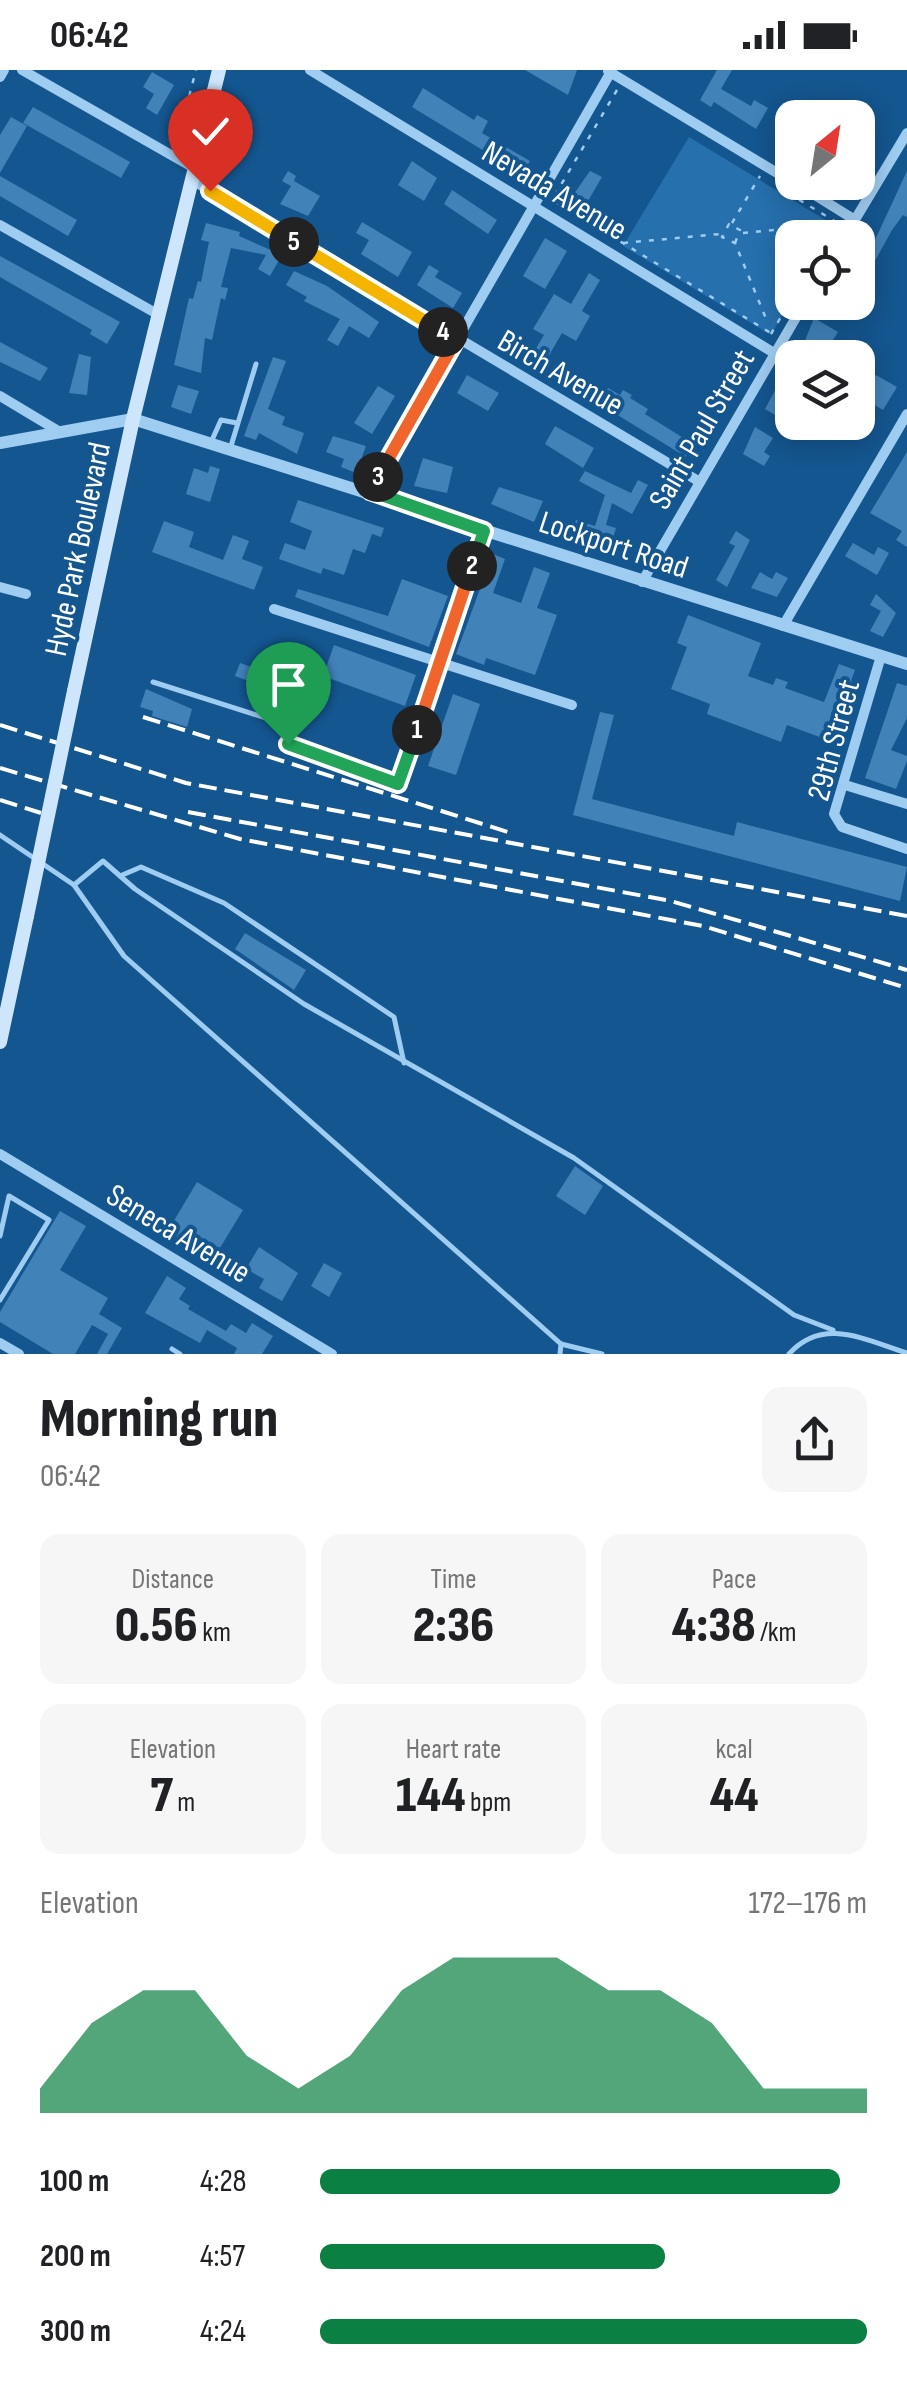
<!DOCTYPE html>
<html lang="en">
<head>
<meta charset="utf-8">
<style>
	body { margin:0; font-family:"Sofia Sans Condensed",sans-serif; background:#f6f6f6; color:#202124; height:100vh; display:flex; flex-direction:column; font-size:38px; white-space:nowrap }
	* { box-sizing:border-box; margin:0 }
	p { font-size:32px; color:#757577 }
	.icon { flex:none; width:55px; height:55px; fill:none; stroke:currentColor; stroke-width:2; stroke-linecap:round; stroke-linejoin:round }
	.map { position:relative; height:1284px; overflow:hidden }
	.details { display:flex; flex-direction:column; background:#fff; flex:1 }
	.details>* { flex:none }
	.needle { width:65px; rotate:30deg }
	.buttons { position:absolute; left:775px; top:30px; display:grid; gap:20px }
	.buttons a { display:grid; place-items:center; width:100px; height:100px; border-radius:20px; background:#fff; box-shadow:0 5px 25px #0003; font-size:50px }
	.pin { position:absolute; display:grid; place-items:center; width:85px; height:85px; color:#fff; margin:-102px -42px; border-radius:50% 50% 50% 0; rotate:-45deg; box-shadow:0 0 10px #0007 }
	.pin .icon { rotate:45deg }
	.km { position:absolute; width:50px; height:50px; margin:-25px; border-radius:50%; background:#222; color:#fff; font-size:28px; line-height:50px; text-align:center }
	.round { display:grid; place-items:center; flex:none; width:105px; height:105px; border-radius:20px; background:#f6f6f6 }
	.summary { display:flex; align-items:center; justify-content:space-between; height:170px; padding:0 40px }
	h1 { font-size:55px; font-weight:800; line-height:75px }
	.metrics { display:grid; grid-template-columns:repeat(3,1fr); gap:15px; height:170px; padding:10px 40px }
	.metrics div { display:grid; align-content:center; border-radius:20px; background:#f6f6f6; text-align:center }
	.metrics b { font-size:50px; font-weight:800 }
	.metrics small { font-size:28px; font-weight:400 }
	.metrics p { font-size:28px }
	.chart { height:280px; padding:20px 40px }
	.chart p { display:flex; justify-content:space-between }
	.chart svg { width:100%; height:180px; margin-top:10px; fill:#0b8043; opacity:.7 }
	ul { padding:0 40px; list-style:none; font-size:32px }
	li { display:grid; grid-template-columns:160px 120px 1fr; align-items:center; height:75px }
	li i { height:25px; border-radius:12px; background:#0b8043 }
	.status { display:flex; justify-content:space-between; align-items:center; height:70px; padding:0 50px; background:#fff; direction:ltr }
	.status svg { height:28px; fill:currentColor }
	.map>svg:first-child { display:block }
</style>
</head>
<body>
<div class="status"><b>06:42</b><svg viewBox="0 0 49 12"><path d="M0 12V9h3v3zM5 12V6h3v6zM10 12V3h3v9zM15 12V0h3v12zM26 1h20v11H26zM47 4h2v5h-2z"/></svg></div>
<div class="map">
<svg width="907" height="1284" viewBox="0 0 907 1284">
	<rect width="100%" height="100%" fill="#14568f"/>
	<polygon fill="#2670ae" points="689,67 837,157 830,167 792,168 792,229 771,265 623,176"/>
	<g fill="#4182b9">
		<polygon points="525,0 577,0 568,25"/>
		<polygon points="717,0 732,0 721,19 751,36 754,30 768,38 756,59 714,32 711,37 700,30"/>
		<polygon points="152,2 174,15 157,45 146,38 154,24 143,17"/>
		<polygon points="423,18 474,50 477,45 488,51 482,63 530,91 522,104 412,37"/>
		<polygon points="33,37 130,92 121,108 23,53"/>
		<polygon points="11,47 27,56 0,103 0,65"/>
		<polygon points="412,91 437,108 424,131 398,115"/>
		<polygon points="288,101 296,106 294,111 320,126 308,146 280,134 291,116 282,111"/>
		<polygon points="590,101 602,107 585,136 571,128"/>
		<polygon points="907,101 907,147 903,145 892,160 866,207 869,209 858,221 858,176 864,164 875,170"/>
		<polygon points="0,106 77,150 68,166 0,126"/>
		<polygon points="452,120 497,150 488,164 444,134"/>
		<polygon points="362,152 412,182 398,207 361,184 369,170 356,163"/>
		<polygon points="206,153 240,162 239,166 291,189 290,193 279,190 270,206 258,199 266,185 231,178 221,217 228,218 225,230 221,228 212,270 205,268 201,303 174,295 189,228 193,229 198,211 201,212 209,172 201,170"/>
		<polygon points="545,168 567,181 545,219 523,206"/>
		<polygon points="0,186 120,252 107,274 90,264 92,260 0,207"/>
		<polygon points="429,195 439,201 435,207 462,223 453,238 417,215"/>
		<polygon points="294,201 327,216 379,252 369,268 349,256 338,276 327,270 340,249 304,231 307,227 286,215"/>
		<polygon points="589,203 600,210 582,241 590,246 576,271 562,263 544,294 531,287 544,265 533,259 554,224 571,234"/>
		<polygon points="814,248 838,262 824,284 804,273"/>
		<polygon points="0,272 48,298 40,311 0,292"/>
		<polygon points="79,284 91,287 87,325 69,323"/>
		<polygon points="273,287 286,291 268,339 285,347 282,355 304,363 297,384 259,363 256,370 244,366"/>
		<polygon points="792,289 792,325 780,348 765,339"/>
		<polygon points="467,305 499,323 488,341 457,323"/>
		<polygon points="876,305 897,317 883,340 861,327"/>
		<polygon points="178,315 199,321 191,344 171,337"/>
		<polygon points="378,316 395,326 372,364 354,353"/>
		<polygon points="608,318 620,325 623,320 632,325 630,328 648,339 645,344 693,374 686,387 611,341 613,337 601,330"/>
		<polygon points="555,356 594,378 583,398 545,374"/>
		<polygon points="755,357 773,368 764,382 770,386 764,396 743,384"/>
		<polygon points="333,366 366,376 356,403 341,397 344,389 326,382"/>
		<polygon points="907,382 907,477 896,470 902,461 870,443"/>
		<polygon points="423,388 453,397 447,423 414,416"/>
		<polygon points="210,396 220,399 210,432 186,424 194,398 208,403"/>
		<polygon points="585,401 631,423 638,410 648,415 632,444 612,433 606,455 616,458 610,477 572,461 576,450 595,456 605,425 579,411"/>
		<polygon points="499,417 543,431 534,452 491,434"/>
		<polygon points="298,430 384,458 381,467 372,464 365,483 353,479 344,505 323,498 321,504 279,489 285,473 305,480 312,461 290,452"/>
		<polygon points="164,451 194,462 189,477 223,490 233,465 249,471 242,489 263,497 254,520 152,482"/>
		<polygon points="736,461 750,470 727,517 716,510 735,476 729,473"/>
		<polygon points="853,473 874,485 878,477 889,483 877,505 845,486"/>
		<polygon points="493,484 505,489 493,523 521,533 534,497 550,503 537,538 557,545 535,605 486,588 484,595 456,584"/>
		<polygon points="760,502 772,509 776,502 788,508 777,527 751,518"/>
		<polygon points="402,509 448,526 429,577 295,527 298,519 388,546"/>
		<polygon points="876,524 896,543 883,567 870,561 881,541 870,535"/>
		<polygon points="688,545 761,573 748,606 773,615 776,608 788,612 785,618 824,632 839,594 855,600 851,611 855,613 833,672 787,655 781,672 707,644 710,634 671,619 687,577 677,573"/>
		<polygon points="334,575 416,605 405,636 323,606"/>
		<polygon points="240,593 300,614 295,628 235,606"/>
		<polygon points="897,613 907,616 907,648 891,680 907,686 907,691 896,719 865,708"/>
		<polygon points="146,619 192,639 187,657 152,646 153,641 140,637"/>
		<polygon points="453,624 480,634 456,705 428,696"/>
		<polygon points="600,642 614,645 592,729 734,766 737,752 907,797 900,831 573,745"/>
		<polygon points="245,863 306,900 294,920 235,879"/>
		<polygon points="575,1096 603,1116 585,1145 556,1126"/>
		<polygon points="197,1112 243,1140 212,1191 166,1164"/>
		<polygon points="60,1141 86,1156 60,1200 108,1228 99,1244 122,1258 107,1284 97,1284 108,1264 92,1255 75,1284 53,1284 0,1252 0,1242"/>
		<polygon points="259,1177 298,1203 282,1231 259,1218 264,1209 246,1199"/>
		<polygon points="324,1193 342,1203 329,1227 311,1216"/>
		<polygon points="167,1206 186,1218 179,1229 190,1236 188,1239 226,1261 231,1254 246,1263 252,1253 273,1266 262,1284 234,1284 237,1278 207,1260 200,1273 145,1243"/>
	</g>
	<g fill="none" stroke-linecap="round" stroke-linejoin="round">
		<g stroke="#9fccf1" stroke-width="2.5" stroke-dasharray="5 8" stroke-linecap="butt">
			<polyline points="617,20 552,130 774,265"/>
			<polyline points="176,76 196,0"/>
			<polyline points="788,123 836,152"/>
			<polyline points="732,153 760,106"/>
			<polyline points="743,163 836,154"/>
			<polyline points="828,168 835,156"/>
			<polyline points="623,173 720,164"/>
			<polyline points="735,173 740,160 729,154 722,167 735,173 767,251"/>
			<polyline points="771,264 792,228"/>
		</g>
		<g stroke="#9fccf1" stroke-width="5">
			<polyline points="212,370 221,350 237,353"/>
			<polyline points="231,376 256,294"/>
			<polyline points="153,612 288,655 285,670 292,677 396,713"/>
			<polyline points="0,765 74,815 124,886 561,1274 560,1284"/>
			<polyline points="120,806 141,797 224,833 394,947 404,993"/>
			<polyline points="74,815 103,791 135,819 304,934 574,1088 794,1245 833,1260"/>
			<polyline points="0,1166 9,1126 49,1150 0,1230"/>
			<polyline points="561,1274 602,1284"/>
			<polyline points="172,1279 180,1284"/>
			<path d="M789 1284C823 1246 865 1270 907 1283"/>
		</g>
		<g stroke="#9fccf1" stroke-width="10">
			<polyline points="22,0 194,98"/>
			<polyline points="310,0 774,283"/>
			<polyline points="608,1 792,112"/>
			<polyline points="0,7 4,0"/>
			<polyline points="192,110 700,412"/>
			<polyline points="794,112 855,150"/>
			<polyline points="0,155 159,245"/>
			<polyline points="844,168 907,63"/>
			<polyline points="0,326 60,362"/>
			<polyline points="370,421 612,0"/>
			<polyline points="642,512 805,232"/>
			<polyline points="0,517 26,524"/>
			<polyline points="274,539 572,635"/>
			<polyline points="783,556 907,344"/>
			<polyline points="881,586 834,744 842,757 907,779"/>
			<polyline points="398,713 483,461"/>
			<polyline points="845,715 907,734"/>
			<polyline points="0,1084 332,1284"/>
			<polyline points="0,1273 19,1284"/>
		</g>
		<polyline stroke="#9fccf1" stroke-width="12" points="0,373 133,349 907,594"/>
		<g stroke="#cde6fb" stroke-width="14">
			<polyline points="74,621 133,349 219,0"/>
			<polyline points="0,972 27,846"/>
		</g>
		<g stroke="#fff" stroke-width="4" stroke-dasharray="18 8" stroke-linecap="butt">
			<polyline points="143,647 508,762"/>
			<polyline points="0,655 186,713 907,846"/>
			<polyline points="0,698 240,769 703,856 907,918"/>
			<polyline points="0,730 41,743"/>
			<polyline points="188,742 671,831 907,900"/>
		</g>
		<polyline stroke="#cde6fb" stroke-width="14" points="27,846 74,621"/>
	</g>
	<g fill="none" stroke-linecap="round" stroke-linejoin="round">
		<defs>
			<polyline id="split-1" points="288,674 398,714 417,660"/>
			<polyline id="split-2" points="417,660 472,496"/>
			<polyline id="split-3" points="378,407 370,421 484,461 472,496"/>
			<polyline id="split-4" points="378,407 456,270 443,262"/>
			<polyline id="split-5" points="294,172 443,262"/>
			<polyline id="split-6" points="210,121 294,172"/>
		</defs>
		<use href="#split-1" stroke="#fff" stroke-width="20"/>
		<use href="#split-2" stroke="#fff" stroke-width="20"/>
		<use href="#split-3" stroke="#fff" stroke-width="20"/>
		<use href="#split-4" stroke="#fff" stroke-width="20"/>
		<use href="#split-5" stroke="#fff" stroke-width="20"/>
		<use href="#split-6" stroke="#fff" stroke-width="20"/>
		<use href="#split-1" stroke="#22a559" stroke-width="12"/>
		<use href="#split-2" stroke="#f0652b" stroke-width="12"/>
		<use href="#split-3" stroke="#22a559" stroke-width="12"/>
		<use href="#split-4" stroke="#f0652b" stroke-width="12"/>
		<use href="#split-5" stroke="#f5b400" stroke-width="12"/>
		<use href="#split-6" stroke="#f5b400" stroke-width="12"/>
	</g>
	<g text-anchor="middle" stroke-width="8" stroke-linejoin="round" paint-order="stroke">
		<g font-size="32" fill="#fff" stroke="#14568f">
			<text transform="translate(555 120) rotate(31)" y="11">Nevada Avenue</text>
			<text transform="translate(561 302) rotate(30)" y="11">Birch Avenue</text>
			<text transform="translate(701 359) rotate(-60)" y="11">Saint Paul Street</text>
			<text transform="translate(614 474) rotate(18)" y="11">Lockport Road</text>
			<text transform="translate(77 479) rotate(-78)" y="11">Hyde Park Boulevard</text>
			<text transform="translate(833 670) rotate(-75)" y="11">29th Street</text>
			<text transform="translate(179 1163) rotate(31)" y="11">Seneca Avenue</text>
		</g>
	</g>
</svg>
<div class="buttons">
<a><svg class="needle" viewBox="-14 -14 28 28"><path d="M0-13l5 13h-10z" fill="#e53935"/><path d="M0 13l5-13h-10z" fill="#757577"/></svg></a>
<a><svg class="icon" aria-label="locate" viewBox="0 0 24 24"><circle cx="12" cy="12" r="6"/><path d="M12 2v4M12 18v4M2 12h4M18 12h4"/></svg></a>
<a><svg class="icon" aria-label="layers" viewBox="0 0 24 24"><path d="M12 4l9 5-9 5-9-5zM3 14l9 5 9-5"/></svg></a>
</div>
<div class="pin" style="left:288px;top:674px;background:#1e9e55"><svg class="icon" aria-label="arrive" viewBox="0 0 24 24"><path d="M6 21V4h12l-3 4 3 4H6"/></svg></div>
<div class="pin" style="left:210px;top:121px;background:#d93025"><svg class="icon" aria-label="check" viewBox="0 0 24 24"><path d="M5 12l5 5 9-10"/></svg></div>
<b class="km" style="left:417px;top:660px">1</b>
<b class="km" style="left:472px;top:496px">2</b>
<b class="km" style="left:378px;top:407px">3</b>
<b class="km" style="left:443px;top:262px">4</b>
<b class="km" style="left:294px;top:172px">5</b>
</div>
<section class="details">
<div class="summary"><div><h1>Morning run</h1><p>06:42</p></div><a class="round"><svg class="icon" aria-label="share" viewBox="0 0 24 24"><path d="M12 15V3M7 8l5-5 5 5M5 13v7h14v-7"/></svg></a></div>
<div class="metrics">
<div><p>Distance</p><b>0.56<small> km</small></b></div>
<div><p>Time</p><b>2:36</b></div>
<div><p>Pace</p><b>4:38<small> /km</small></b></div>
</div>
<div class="metrics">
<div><p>Elevation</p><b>7<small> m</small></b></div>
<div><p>Heart rate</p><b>144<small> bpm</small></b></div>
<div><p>kcal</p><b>44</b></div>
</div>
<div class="chart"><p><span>Elevation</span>172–176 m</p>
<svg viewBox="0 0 160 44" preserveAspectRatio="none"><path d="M0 44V38L10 22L20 14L30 14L40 30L50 38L60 30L70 14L80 6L90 6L100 6L110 14L120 14L130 22L140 38L150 38L160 38V44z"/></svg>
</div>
<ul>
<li><b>100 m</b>4:28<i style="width:95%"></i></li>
<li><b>200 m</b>4:57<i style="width:63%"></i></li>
<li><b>300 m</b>4:24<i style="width:100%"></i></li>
</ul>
</section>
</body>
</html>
